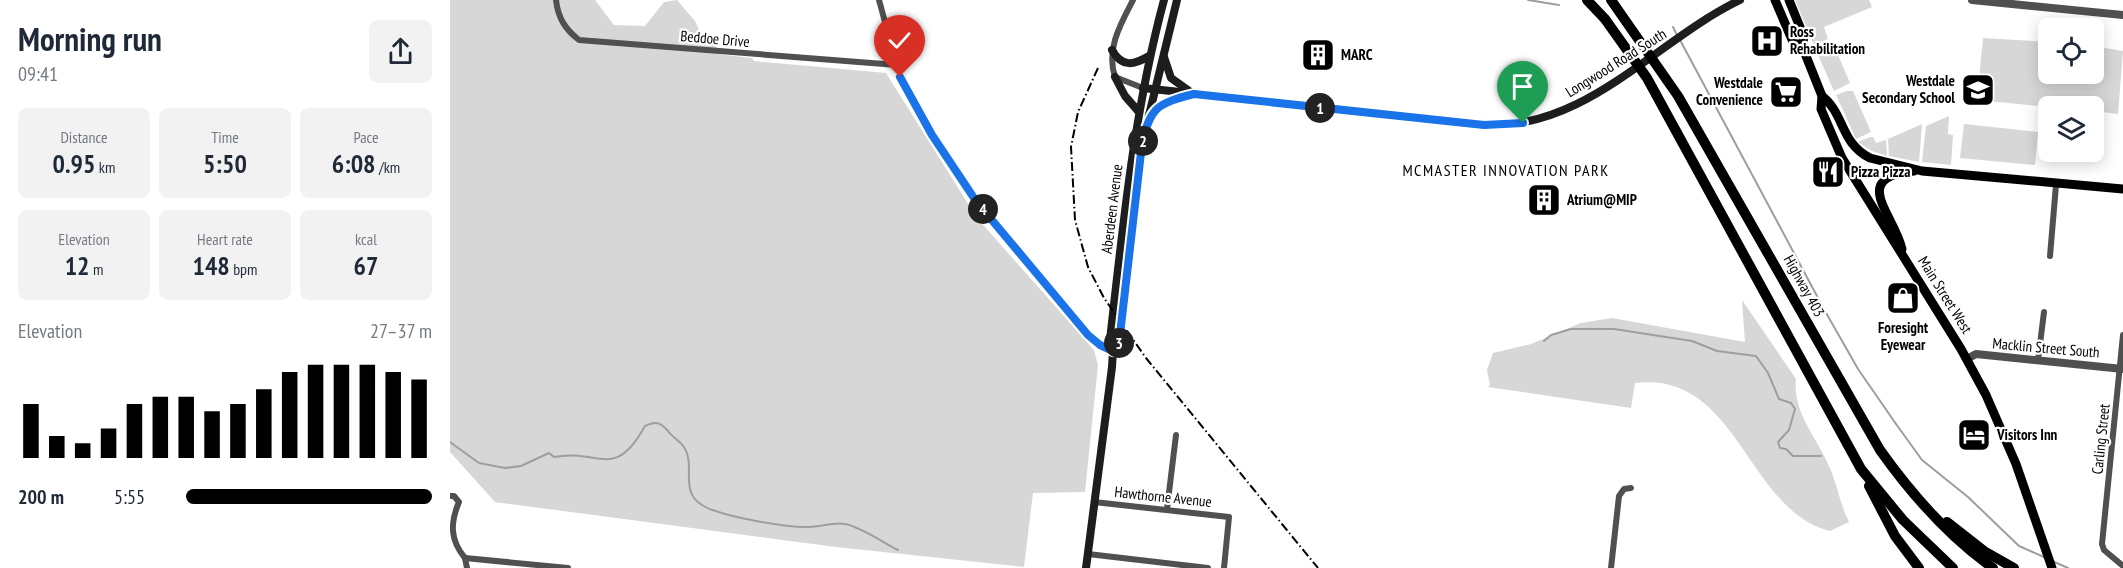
<!DOCTYPE html>
<html lang="en">
<head>
<meta charset="utf-8">
<style>
	body { margin:0; font-family:"PT Sans Narrow",sans-serif; background:#f2f2f3; color:#1f2937; height:100vh; display:flex; flex-direction:column; font-size:22px; white-space:nowrap }
	* { box-sizing:border-box; margin:0 }
	p { font-size:20px; color:#747a83 }
	.icon { flex:none; width:33px; height:33px; fill:none; stroke:currentColor; stroke-width:2; stroke-linecap:round; stroke-linejoin:round }
	.map { position:relative; flex:1; overflow:hidden }
	.panel { display:flex; flex-direction:column; background:#fff; width:450px }
	.panel>* { flex:none }
	.buttons { position:absolute; left:1588px; top:18px; display:grid; gap:12px }
	.buttons a { display:grid; place-items:center; width:66px; height:66px; border-radius:9px; background:#fff; box-shadow:0 3px 15px #0003; font-size:30px }
	.pin { position:absolute; display:grid; place-items:center; width:51px; height:51px; color:#fff; margin:-62px -26px; border-radius:50% 50% 50% 0; rotate:-45deg; box-shadow:0 0 6px #0007 }
	.pin .icon { rotate:45deg }
	.km { position:absolute; width:30px; height:30px; margin:-15px; border-radius:50%; background:#222; color:#fff; font-size:16px; line-height:30px; text-align:center }
	.round { display:grid; place-items:center; flex:none; width:63px; height:63px; border-radius:9px; background:#f2f2f3 }
	.summary { display:flex; align-items:center; justify-content:space-between; height:102px; padding:0 18px }
	h1 { font-size:33px; font-weight:700; line-height:45px }
	.stats { display:grid; grid-template-columns:repeat(3,1fr); gap:9px; height:102px; padding:6px 18px }
	.stats div { display:grid; align-content:center; border-radius:9px; background:#f2f2f3; text-align:center }
	.stats b { font-size:26px; font-weight:700 }
	.stats small { font-size:16px; font-weight:400 }
	.stats p { font-size:16px }
	.chart { height:168px; padding:12px 18px }
	.chart p { display:flex; justify-content:space-between }
	.chart svg { width:100%; height:108px; margin-top:6px; stroke:#000; stroke-width:6 }
	ul { padding:0 18px; list-style:none; font-size:20px }
	li { display:grid; grid-template-columns:96px 72px 1fr; align-items:center; height:45px }
	li i { height:15px; border-radius:8px; background:#000 }
	main { display:flex; flex:1; min-height:0 }
	.map>svg:first-child { display:block }
</style>
</head>
<body>
<main>
<section class="panel">
<div class="summary"><div><h1>Morning run</h1><p>09:41</p></div><a class="round"><svg class="icon" aria-label="share" viewBox="0 0 24 24"><path d="M12 15V3M7 8l5-5 5 5M5 13v7h14v-7"/></svg></a></div>
<div class="stats">
<div><p>Distance</p><b>0.95<small> km</small></b></div>
<div><p>Time</p><b>5:50</b></div>
<div><p>Pace</p><b>6:08<small> /km</small></b></div>
</div>
<div class="stats">
<div><p>Elevation</p><b>12<small> m</small></b></div>
<div><p>Heart rate</p><b>148<small> bpm</small></b></div>
<div><p>kcal</p><b>67</b></div>
</div>
<div class="chart"><p><span>Elevation</span>27–37 m</p>
<svg viewBox="0 0 160 44" preserveAspectRatio="none"><path d="M5 44V22M15 44V35M25 44V38M35 44V32M45 44V22M55 44V19M65 44V19M75 44V25M85 44V22M95 44V16M105 44V9M115 44V6M125 44V6M135 44V6M145 44V9M155 44V12"/></svg>
</div>
<ul>
<li><b>200 m</b>5:55<i style="width:100%"></i></li>
</ul>
</section>
<div class="map">
<svg width="1673" height="568" viewBox="0 0 1673 568">
	<rect width="100%" height="100%" fill="#fff"/>
	<g fill="#d7d7d7">
		<polygon points="0,0 145,0 164,25 195,26 214,2 227,0 245,21 252,36 268,41 266,54 302,58 304,61 436,73 527,218 644,350 648,365 635,492 583,493 574,567 386,547 45,502 0,452"/>
		<polygon points="1345,0 1419,0 1422,7 1374,27 1378,39 1364,45"/>
		<polygon points="1533,38 1599,42 1599,74 1644,74 1644,46 1673,51 1668,114 1644,111 1644,106 1599,107 1527,100"/>
		<polygon points="1382,41 1400,83 1384,91 1365,48"/>
		<polygon points="1397,91 1403,91 1421,132 1406,139 1386,95"/>
		<polygon points="1499,116 1498,134 1503,135 1501,165 1472,162 1476,126"/>
		<polygon points="1472,124 1469,162 1439,156 1438,139"/>
		<polygon points="1514,124 1588,132 1585,165 1510,158"/>
		<polygon points="1420,137 1423,137 1426,143 1436,140 1437,156 1422,151 1408,142"/>
		<path d="M1292 300 1346 379C1342 414 1370 441 1382 473 1388 489 1391 506 1399 522L1380 531C1297 511 1288 370 1185 383L1181 408 1038 387 1040 385 1037 370 1043 353 1081 344 1131 323 1162 318 1295 342Z"/>
	</g>
	<g fill="none" stroke-linecap="round" stroke-linejoin="round">
		<g stroke="#9e9e9e" stroke-width="2">
			<polyline points="1078,0 1109,5"/>
			<polyline points="1223,27 1227,35"/>
			<polyline points="1230,40 1375,311 1408,369 1446,424 1472,460 1518,497 1569,546 1594,557"/>
			<polyline points="1094,341 1101,335 1121,329 1164,329 1242,341 1267,351 1306,356 1318,373 1329,399 1341,403 1345,409 1339,430 1328,442 1330,448 1336,449 1343,456 1371,456"/>
			<path d="M0 442 29 463 55 468 71 466 99 453 104 457C149 448 164 482 195 426 206 421 210 422 218 431 222 437 230 441 234 447 246 464 229 492 252 505 269 516 337 528 359 527 371 527 382 522 395 524 409 526 434 543 448 550"/>
			<polyline points="1602,561 1618,568"/>
		</g>
		<g stroke="#505050" stroke-width="6">
			<path d="M106 0C108 18 115 29 129 40L447 65"/>
			<polyline points="429,0 450,77 482,135 547,227 638,335 649,345 663,351"/>
			<path d="M683 0C670 25 656 49 665 77L693 88"/>
			<polyline points="1600,256 1606,185"/>
			<polyline points="1673,335 1652,544 1654,550 1673,566"/>
			<polyline points="1588,360 1594,312"/>
			<path d="M0 496H4L9 502C0 523 0 540 15 558"/>
			<polyline points="644,502 779,517 774,568"/>
			<polyline points="717,509 726,435"/>
			<polyline points="638,554 758,568"/>
			<polyline points="15,558 118,568"/>
			<polyline points="15,558 17,568"/>
			<polyline points="1161,568 1169,496 1174,489 1181,488"/>
		</g>
		<g stroke="#505050" stroke-width="8">
			<polyline points="1522,0 1673,15"/>
			<polyline points="1517,359 1526,354 1673,369"/>
		</g>
		<g stroke="#1d1d1d" stroke-width="8">
			<path d="M662 50C672 68 684 65 699 56"/>
			<polyline points="714,57 721,78 742,93"/>
			<polyline points="665,77 675,96 689,112"/>
			<path d="M693 88 1034 125C1136 130 1205 41 1290 0"/>
			<polyline points="699,115 713,103 738,96"/>
			<polyline points="663,351 669,343 692,144 727,0"/>
			<path d="M636 568 662 367 663 351 660 340C673 226 684 111 714 0"/>
		</g>
		<g stroke="#000" stroke-width="9">
			<polyline points="1325,0 1343,42 1352,46"/>
			<polyline points="1339,0 1354,37 1352,46 1372,96 1371,109 1392,158 1511,349 1536,395 1566,464 1602,568"/>
			<path d="M1372 96C1395 114 1390 143 1420 158L1472 171 1673 189"/>
			<path d="M1452 249C1444 214 1399 177 1464 171"/>
		</g>
		<g stroke="#000" stroke-width="10">
			<polyline points="1137,0 1155,19 1197,78 1411,469 1453,520 1503,568"/>
			<path d="M1161 0 1228 96 1430 450C1462 495 1498 536 1543 568"/>
			<polyline points="1419,486 1445,536 1469,568"/>
			<polyline points="1497,522 1534,551 1564,568"/>
		</g>
		<polyline stroke="#000" stroke-width="2" stroke-dasharray="9 3 1.5 3" stroke-linecap="butt" points="648,68 628,112 621,147 625,220 638,267 654,298 696,358 868,568"/>
	</g>
	<g fill="none" stroke-linecap="round" stroke-linejoin="round">
		<defs>
			<path id="route" d="M450 77 482 135 526 201 638 335 650 345 663 351 669 343 692 144C700 107 708 103 744 94L1034 125 1073 123"/>
		</defs>
		<use href="#route" stroke="#fff" stroke-width="12"/>
		<use href="#route" stroke="#1a73e8" stroke-width="8"/>
	</g>
	<defs>
		<symbol id="hospital-square" viewBox="-11 -11 22 22"><rect x="-9" y="-9" width="18" height="18" rx="4" fill="#000" stroke="#fff"/><path d="M-5-5h3v3.5h4V-5h3V5h-3V1.5h-4V5h-3Z" fill="#fff"/></symbol>
		<symbol id="building-square" viewBox="-11 -11 22 22"><rect x="-9" y="-9" width="18" height="18" rx="4" fill="#000" stroke="#fff"/><path d="M-4-6H4V6H1V3H-1V6H-4ZM-2.5-4.3h1.7v1.8h-1.7ZM.8-4.3h1.7v1.8H.8ZM-2.5-1h1.7V.8h-1.7ZM.8-1h1.7V.8H.8Z" fill="#fff"/></symbol>
		<symbol id="school-square" viewBox="-11 -11 22 22"><rect x="-9" y="-9" width="18" height="18" rx="4" fill="#000" stroke="#fff"/><path d="M0-5L7-2L0 1L-7-2ZM-4 1L0 2.5L4 1V4Q0 6-4 4Z" fill="#fff"/></symbol>
		<symbol id="supermarket-square" viewBox="-11 -11 22 22"><rect x="-9" y="-9" width="18" height="18" rx="4" fill="#000" stroke="#fff"/><path d="M-6-5.5h2.5l.6 2H6L4.5 2H-2.5L-4.4-4H-6ZM-1.5 3.2a1.3 1.3 0 1 0 .1 0ZM3 3.2a1.3 1.3 0 1 0 .1 0Z" fill="#fff"/></symbol>
		<symbol id="restaurant-square" viewBox="-11 -11 22 22"><rect x="-9" y="-9" width="18" height="18" rx="4" fill="#000" stroke="#fff"/><path d="M-5-6h1v4h1v-4h1v4h1v-4h1v5L-1.5 .5V6h-2V.5L-5-1ZM5-6V6H3V1.5H1.5Q1.5-4 5-6Z" fill="#fff"/></symbol>
		<symbol id="shop-square" viewBox="-11 -11 22 22"><rect x="-9" y="-9" width="18" height="18" rx="4" fill="#000" stroke="#fff"/><path d="M-5-2.5h2.3a2.7 3.5 0 0 1 5.4 0H5L5.5 6h-11ZM-1.5-2.5h3a1.5 2.3 0 0 0-3 0Z" fill="#fff"/></symbol>
		<symbol id="hotel-square" viewBox="-11 -11 22 22"><rect x="-9" y="-9" width="18" height="18" rx="4" fill="#000" stroke="#fff"/><path d="M-6-4.5h1.5V1H6V5H4.5V3h-9V5H-6ZM-4 0a1.8 1.8 0 1 1 3.6 0ZM.5 0V-2.5h3Q6-2.5 6 0Z" fill="#fff"/></symbol>
	</defs>
	<g fill-rule="evenodd">
		<use href="#hospital-square" x="1298" y="22" width="38" height="38"/>
		<use href="#building-square" x="849" y="36" width="38" height="38"/>
		<use href="#school-square" x="1509" y="71" width="38" height="38"/>
		<use href="#supermarket-square" x="1317" y="73" width="38" height="38"/>
		<use href="#restaurant-square" x="1359" y="153" width="38" height="38"/>
		<use href="#building-square" x="1075" y="181" width="38" height="38"/>
		<use href="#shop-square" x="1434" y="279" width="38" height="38"/>
		<use href="#hotel-square" x="1505" y="416" width="38" height="38"/>
	</g>
	<g text-anchor="middle" stroke-width="4.5" stroke-linejoin="round" paint-order="stroke">
		<g font-size="15" font-weight="bold" fill="#000" stroke="#fff" text-anchor="start">
			<text x="1340" y="37">Ross<tspan x="1340" dy="17">Rehabilitation</tspan></text>
			<text x="891" y="60">MARC</text>
			<text x="1505" y="86" text-anchor="end">Westdale<tspan x="1505" dy="17">Secondary School</tspan></text>
			<text x="1313" y="88" text-anchor="end">Westdale<tspan x="1313" dy="17">Convenience</tspan></text>
			<text x="1401" y="177">Pizza Pizza</text>
			<text x="1117" y="205">Atrium@MIP</text>
			<text x="1453" y="333" text-anchor="middle">Foresight<tspan x="1453" dy="17">Eyewear</tspan></text>
			<text x="1547" y="440">Visitors Inn</text>
		</g>
		<g font-size="15" fill="#000" stroke="#fff">
			<text transform="translate(265 39) rotate(5)" y="5">Beddoe Drive</text>
			<text transform="translate(1166 63) rotate(-32)" y="5">Longwood Road South</text>
			<text transform="translate(662 209) rotate(-83)" y="5">Aberdeen Avenue</text>
			<text transform="translate(1354 286) rotate(61)" y="5">Highway 403</text>
			<text transform="translate(1495 295) rotate(58)" y="5">Main Street West</text>
			<text transform="translate(1596 348) rotate(5)" y="5">Macklin Street South</text>
			<text transform="translate(1651 439) rotate(-84)" y="5">Carling Street</text>
			<text transform="translate(713 497) rotate(6)" y="5">Hawthorne Avenue</text>
		</g>
		<g font-size="16" letter-spacing="1.5" fill="#000" stroke="#fff">
			<text x="1056" y="176">MCMASTER INNOVATION PARK</text>
		</g>
	</g>
</svg>
<div class="buttons">
<a><svg class="icon" aria-label="locate" viewBox="0 0 24 24"><circle cx="12" cy="12" r="6"/><path d="M12 2v4M12 18v4M2 12h4M18 12h4"/></svg></a>
<a><svg class="icon" aria-label="layers" viewBox="0 0 24 24"><path d="M12 4l9 5-9 5-9-5zM3 14l9 5 9-5"/></svg></a>
</div>
<div class="pin" style="left:1073px;top:123px;background:#1e9e55"><svg class="icon" aria-label="arrive" viewBox="0 0 24 24"><path d="M6 21V4h12l-3 4 3 4H6"/></svg></div>
<div class="pin" style="left:450px;top:77px;background:#d93025"><svg class="icon" aria-label="check" viewBox="0 0 24 24"><path d="M5 12l5 5 9-10"/></svg></div>
<b class="km" style="left:870px;top:108px">1</b>
<b class="km" style="left:693px;top:141px">2</b>
<b class="km" style="left:669px;top:343px">3</b>
<b class="km" style="left:533px;top:209px">4</b>
</div>
</main>
</body>
</html>
